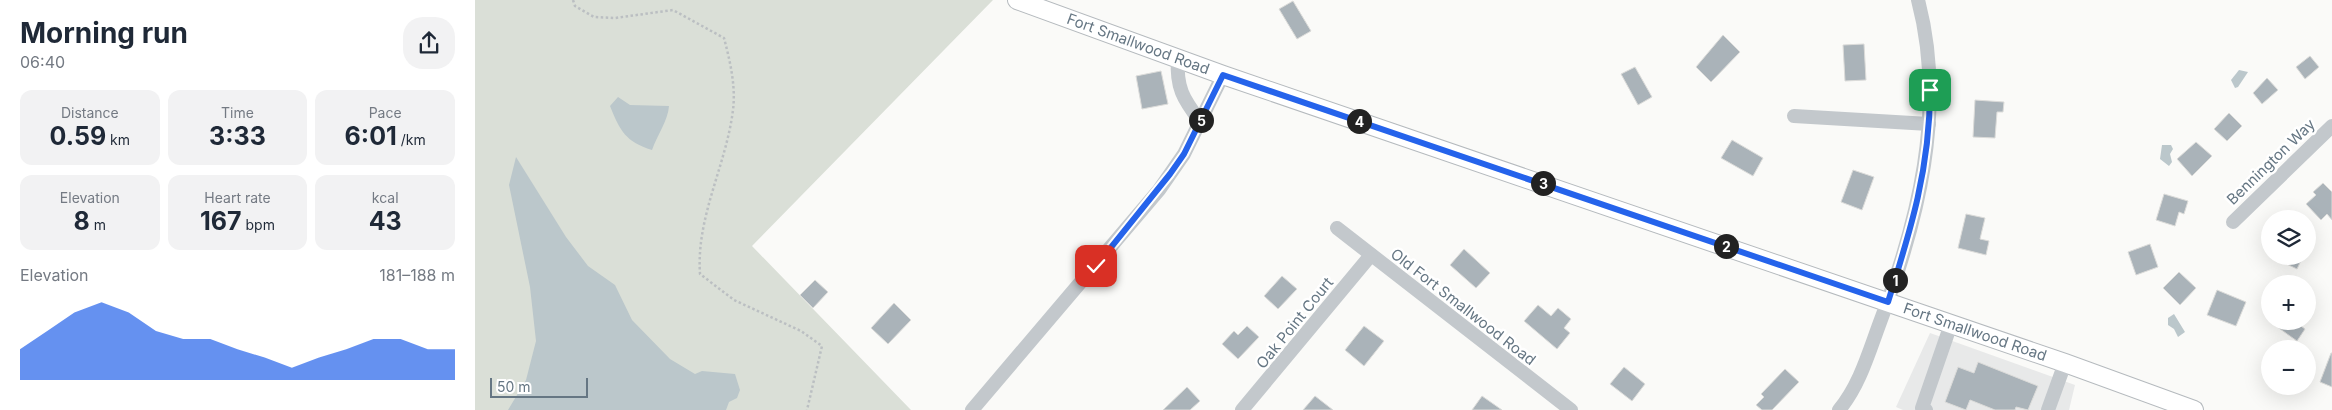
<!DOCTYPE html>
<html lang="en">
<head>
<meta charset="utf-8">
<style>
	body { margin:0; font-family:Inter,sans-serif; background:#f2f2f3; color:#1f2937; height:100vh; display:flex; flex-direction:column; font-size:19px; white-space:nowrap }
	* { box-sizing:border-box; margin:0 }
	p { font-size:16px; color:#747a83 }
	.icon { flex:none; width:28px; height:28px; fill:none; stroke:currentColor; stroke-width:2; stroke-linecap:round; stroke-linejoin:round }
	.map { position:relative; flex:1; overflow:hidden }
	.details { display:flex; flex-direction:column; background:#fff; width:475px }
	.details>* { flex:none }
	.tools { position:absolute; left:1786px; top:210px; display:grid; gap:10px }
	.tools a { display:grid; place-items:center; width:55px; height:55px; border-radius:50%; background:#fff; box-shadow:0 5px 20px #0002; font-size:25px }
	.scale { position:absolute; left:15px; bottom:12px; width:98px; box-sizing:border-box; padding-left:5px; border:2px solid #657683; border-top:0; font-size:14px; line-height:18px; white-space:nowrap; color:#657683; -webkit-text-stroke:4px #fff; paint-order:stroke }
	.pin { position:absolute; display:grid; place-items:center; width:42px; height:42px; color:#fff; margin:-21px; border-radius:10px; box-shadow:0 2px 8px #0006 }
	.km { position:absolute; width:25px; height:25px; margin:-12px; border-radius:50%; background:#222; color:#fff; font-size:14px; line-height:25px; text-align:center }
	.round { display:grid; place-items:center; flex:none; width:52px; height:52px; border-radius:20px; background:#f2f2f3 }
	.head { display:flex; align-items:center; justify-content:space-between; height:85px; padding:0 20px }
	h1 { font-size:28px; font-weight:700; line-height:38px }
	.stats { display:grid; grid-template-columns:repeat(3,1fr); gap:8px; height:85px; padding:5px 20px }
	.stats div { display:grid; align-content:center; border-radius:12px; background:#f2f2f3; text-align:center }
	.stats b { font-size:25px; font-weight:700 }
	.stats small { font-size:14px; font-weight:400 }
	.stats p { font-size:14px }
	.chart { height:140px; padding:10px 20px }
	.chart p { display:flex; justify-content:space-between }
	.chart svg { width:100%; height:90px; margin-top:5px; fill:#2563eb; opacity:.7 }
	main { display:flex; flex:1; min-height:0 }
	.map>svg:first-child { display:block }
</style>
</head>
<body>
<main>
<section class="details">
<div class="head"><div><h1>Morning run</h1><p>06:40</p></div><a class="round"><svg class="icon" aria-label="share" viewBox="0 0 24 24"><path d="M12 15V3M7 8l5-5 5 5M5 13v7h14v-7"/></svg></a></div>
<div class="stats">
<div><p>Distance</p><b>0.59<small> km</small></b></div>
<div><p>Time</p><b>3:33</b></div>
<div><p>Pace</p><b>6:01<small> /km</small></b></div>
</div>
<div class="stats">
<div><p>Elevation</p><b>8<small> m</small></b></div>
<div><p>Heart rate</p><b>167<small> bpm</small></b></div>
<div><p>kcal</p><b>43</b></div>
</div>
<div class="chart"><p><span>Elevation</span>181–188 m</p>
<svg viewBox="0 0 160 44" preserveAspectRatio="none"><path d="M0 44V29L10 20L20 11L30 6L40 11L50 20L60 24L70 24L80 29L90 33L100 38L110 33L120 29L130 24L140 24L150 29L160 29V44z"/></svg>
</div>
</section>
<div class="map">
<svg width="1857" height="410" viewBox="0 0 1857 410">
	<rect width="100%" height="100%" fill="#fafaf8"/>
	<polygon fill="#e8e9e9" points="1455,333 1600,385 1594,410 1428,410 1421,407"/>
	<polygon fill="#dadfd7" points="0,0 518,0 277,246 436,410 0,410"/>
	<g fill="#bbc7cb">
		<polygon points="1764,70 1773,72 1763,87 1760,88 1756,80"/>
		<path d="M143 97 155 105 194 106C193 121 182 135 177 150 151 142 145 131 135 106Z"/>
		<polygon points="1687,145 1696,145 1698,149 1695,154 1697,162 1694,166 1685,159"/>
		<polygon points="41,157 91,237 113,266 140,285 157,320 195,359 220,374 227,371 260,374 265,390 262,398 254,402 251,410 33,410 51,380 61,341 55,287 34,185"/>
		<polygon points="1699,314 1710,332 1703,337 1699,329 1693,325 1693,318"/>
	</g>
	<g fill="#aab3b9" stroke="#dcdcda">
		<polygon points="818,1 836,31 822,39 804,9"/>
		<polygon points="1248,35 1265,52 1236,82 1221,67"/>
		<polygon points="1389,44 1391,80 1370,81 1368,45"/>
		<polygon points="1835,56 1844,67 1830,79 1821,67"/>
		<polygon points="1160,67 1177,97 1163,105 1146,74"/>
		<polygon points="686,71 693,104 667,109 661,76"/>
		<polygon points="1792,78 1803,90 1787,104 1778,93"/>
		<polygon points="1500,100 1529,102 1528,112 1522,112 1520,138 1498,137"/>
		<polygon points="1754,113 1767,126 1752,141 1739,129"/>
		<polygon points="1257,140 1288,158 1278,176 1246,158"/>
		<polygon points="1721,142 1737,156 1717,176 1702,159"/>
		<polygon points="1378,170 1399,177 1387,210 1366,202"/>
		<polygon points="1848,183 1857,192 1857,220 1852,214 1846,220 1831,204 1841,195 1838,192"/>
		<polygon points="1689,194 1713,201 1709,214 1704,212 1700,226 1681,220"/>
		<polygon points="1491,214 1510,218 1505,239 1514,241 1511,255 1483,248"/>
		<polygon points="1675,244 1683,267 1661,275 1653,252"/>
		<polygon points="989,249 1015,273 1001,288 975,265"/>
		<polygon points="1795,256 1828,256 1822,269"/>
		<polygon points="1704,272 1721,288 1705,305 1688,288"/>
		<polygon points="807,276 822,289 803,309 789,296"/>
		<polygon points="340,280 353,292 338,308 325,295"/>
		<polygon points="1742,290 1771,302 1761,326 1732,315"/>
		<polygon points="419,303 436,320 413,344 396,328"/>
		<polygon points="1063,305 1076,316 1083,308 1096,319 1089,328 1095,333 1082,349 1049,321"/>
		<polygon points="1794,321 1819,321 1830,329 1822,341"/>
		<polygon points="772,326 784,337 763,359 747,344 759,331 763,335"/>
		<polygon points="889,326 909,341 889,366 870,350"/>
		<polygon points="1856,353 1857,353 1857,387 1845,382"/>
		<polygon points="1503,362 1563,386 1553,410 1541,407 1540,410 1520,410 1495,400 1491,410 1470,402 1483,367 1499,373"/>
		<polygon points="1149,367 1170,384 1157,401 1135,384"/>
		<polygon points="1310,369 1324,382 1297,410 1287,410 1281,405 1289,397 1286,394"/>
		<polygon points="712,387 725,401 715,410 688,410"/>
		<polygon points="840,396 858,410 828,410"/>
		<polygon points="1007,396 1027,410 997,410"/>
	</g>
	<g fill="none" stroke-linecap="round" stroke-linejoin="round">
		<defs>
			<g id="major">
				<path id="s1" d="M542 0 748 75 1590 363 1719 410"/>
			</g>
		</defs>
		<use href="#major" stroke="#b5babe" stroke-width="20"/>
		<path stroke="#bbbfc2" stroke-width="2.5" stroke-dasharray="2.5 2.5" stroke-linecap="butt" d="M98 0 100 6 119 17 140 18 198 10 249 38C255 61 261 86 258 110 251 166 221 217 225 274L259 300 326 331 347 346 332 410"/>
		<g stroke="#c3c8cc" stroke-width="14">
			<path d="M703 59C701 87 708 99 725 121"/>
			<polyline points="1319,116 1454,124"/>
			<polyline points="1758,222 1857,126"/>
			<polyline points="862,228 1096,410"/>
			<polyline points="497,410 684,190 709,154 748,75"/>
			<polyline points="767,410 896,255"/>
			<path d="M1364 410C1384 386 1393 355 1404 325 1443 222 1472 110 1443 0"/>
			<polyline points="1451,410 1447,408 1476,324"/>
			<polyline points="1573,410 1590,363"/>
		</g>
		<use href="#major" stroke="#fff" stroke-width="18"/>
	</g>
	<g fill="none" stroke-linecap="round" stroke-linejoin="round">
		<defs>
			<path id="route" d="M621 266 695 174 709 154 748 75 1413 302C1436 229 1455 168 1455 90"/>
		</defs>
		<use href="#route" stroke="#fff" stroke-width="10"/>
		<use href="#route" stroke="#2563eb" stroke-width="6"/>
	</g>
	<g text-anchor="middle" stroke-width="5" stroke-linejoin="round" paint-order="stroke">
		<g font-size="15" fill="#657683" stroke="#fff">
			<text dy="5" stroke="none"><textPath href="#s1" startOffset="129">Fort Smallwood Road</textPath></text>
			<text transform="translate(1796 162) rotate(-44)" y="5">Bennington Way</text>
			<text transform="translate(988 307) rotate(38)" y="5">Old Fort Smallwood Road</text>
			<text transform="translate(820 323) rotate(-51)" y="5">Oak Point Court</text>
			<text dy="5" stroke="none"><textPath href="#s1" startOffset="1014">Fort Smallwood Road</textPath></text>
		</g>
	</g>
</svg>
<div class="tools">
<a><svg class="icon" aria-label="layers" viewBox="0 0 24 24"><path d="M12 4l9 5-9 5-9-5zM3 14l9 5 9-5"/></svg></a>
<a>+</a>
<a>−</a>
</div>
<div class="scale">50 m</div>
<div class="pin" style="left:1455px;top:90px;background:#1e9e55"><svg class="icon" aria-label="arrive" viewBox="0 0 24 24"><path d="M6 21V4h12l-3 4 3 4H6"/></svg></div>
<div class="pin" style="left:621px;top:266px;background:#d93025"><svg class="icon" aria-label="check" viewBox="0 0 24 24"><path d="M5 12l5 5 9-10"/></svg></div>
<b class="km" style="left:1420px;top:280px">1</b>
<b class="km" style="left:1251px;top:246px">2</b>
<b class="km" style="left:1068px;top:183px">3</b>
<b class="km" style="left:884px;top:121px">4</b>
<b class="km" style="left:726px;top:120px">5</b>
</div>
</main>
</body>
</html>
